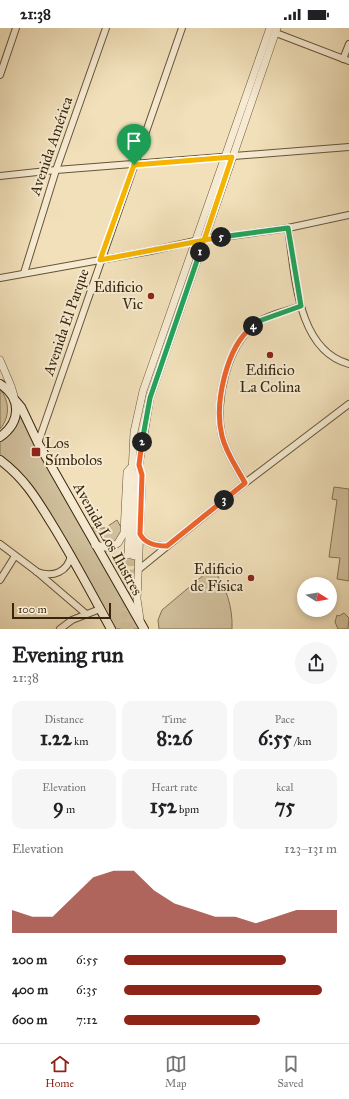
<!DOCTYPE html>
<html lang="en">
<head>
<meta charset="utf-8">
<style>
	body { margin:0; font-family:"IM FELL Great Primer",serif; background:#f6f6f6; color:#202124; height:100vh; display:flex; flex-direction:column; font-size:15px; white-space:nowrap }
	* { box-sizing:border-box; margin:0 }
	p { font-size:13px; color:#757577 }
	.icon { flex:none; width:22px; height:22px; fill:none; stroke:currentColor; stroke-width:2; stroke-linecap:round; stroke-linejoin:round }
	.map { position:relative; height:601px; overflow:hidden }
	.details { display:flex; flex-direction:column; background:#fff; flex:1 }
	.details>* { flex:none }
	.needle { width:26px; rotate:101deg }
	.fabs { position:absolute; left:297px; top:549px; display:grid; gap:8px }
	.fabs a { display:grid; place-items:center; width:40px; height:40px; border-radius:50%; background:#fff; box-shadow:0 2px 6px #0003; font-size:20px }
	.scale { position:absolute; left:12px; bottom:10px; width:99px; box-sizing:border-box; padding-left:4px; border:2px solid #37260d; border-top:0; font-size:11px; line-height:14px; white-space:nowrap; color:#37260d; -webkit-text-stroke:3px #f6ebd2; paint-order:stroke }
	.pin { position:absolute; display:grid; place-items:center; width:34px; height:34px; color:#fff; margin:-41px -17px; border-radius:50% 50% 50% 0; rotate:-45deg; box-shadow:0 0 4px #0007 }
	.pin .icon { rotate:45deg }
	.km { position:absolute; width:20px; height:20px; margin:-10px; border-radius:50%; background:#222; color:#fff; font-size:11px; line-height:20px; text-align:center }
	.round { display:grid; place-items:center; flex:none; width:42px; height:42px; border-radius:21px; background:#f6f6f6 }
	.overview { display:flex; align-items:center; justify-content:space-between; height:68px; padding:0 12px }
	h1 { font-size:22px; font-weight:700; line-height:30px }
	.figures { display:grid; grid-template-columns:repeat(3,1fr); gap:6px; height:68px; padding:4px 12px }
	.figures div { display:grid; align-content:center; border-radius:10px; background:#f6f6f6; text-align:center }
	.figures b { font-size:20px; font-weight:700 }
	.figures small { font-size:11px; font-weight:400 }
	.figures p { font-size:11px }
	.chart { height:112px; padding:8px 12px }
	.chart p { display:flex; justify-content:space-between }
	.chart svg { width:100%; height:72px; margin-top:4px; fill:#8f2418; opacity:.7 }
	ul { padding:0 12px; list-style:none; font-size:13px }
	li { display:grid; grid-template-columns:64px 48px 1fr; align-items:center; height:30px }
	li i { height:10px; border-radius:5px; background:#8f2418 }
	.status { display:flex; justify-content:space-between; align-items:center; height:28px; padding:0 20px; background:#fff; direction:ltr }
	.status svg { height:11px; fill:currentColor }
	.dock { display:flex; justify-content:space-around; align-items:center; height:56px; border-top:1px solid #e0e0e0; background:#fff; font-size:11px; color:#757577 }
	.dock a { display:grid; justify-items:center; gap:2px }
	.dock .selected { color:#8f2418 }
	.map>svg:first-child { display:block }
</style>
</head>
<body>
<div class="status"><b>21:38</b><svg viewBox="0 0 49 12"><path d="M0 12V9h3v3zM5 12V6h3v6zM10 12V3h3v9zM15 12V0h3v12zM26 1h20v11H26zM47 4h2v5h-2z"/></svg></div>
<div class="map">
<svg width="349" height="601" viewBox="0 0 349 601">
	<rect width="100%" height="100%" fill="#f1e0ba"/>
	<filter id="stains"><feTurbulence type="fractalNoise" baseFrequency=".005" numOctaves="4"/><feColorMatrix values="0 0 0 0 .2 0 0 0 0 .09 0 0 0 0 .02 0 0 0 .5 -.17"/></filter>
	<radialGradient id="worn" r=".72"><stop offset=".6" stop-color="#630" stop-opacity="0"/><stop offset="1" stop-color="#630" stop-opacity=".3"/></radialGradient>
	<g fill="#d1c09d" stroke="#847355">
		<path d="M0 361C10 374 10 389 0 401Z"/>
		<polygon points="15,373 143,601 111,601 36,468 0,432 0,406 9,398"/>
		<polygon points="334,459 349,461 349,553 337,551 340,530 329,529 337,472 332,471"/>
		<polygon points="117,492 122,501 116,514 107,517 97,514 90,500 105,500"/>
		<path d="M212 540C226 557 233 579 232 601H159L158 592 162 582Z"/>
		<polygon points="344,585 349,590 348,601 338,601 335,594 337,587 339,588"/>
	</g>
	<g fill="none" stroke-linecap="round" stroke-linejoin="round">
		<g stroke="#ccbb97" stroke-width="7" stroke-dasharray="7 3.5" stroke-linecap="butt">
			<polyline points="124,601 128,527"/>
			<polyline points="130,601 134,528"/>
		</g>
		<defs>
			<g id="minor">
				<polyline points="276,5 349,33"/>
				<polyline points="343,31 349,16"/>
				<polyline points="0,47 16,0"/>
				<polyline points="0,148 56,142 349,119"/>
				<path d="M288 200C295 244 296 322 349 336"/>
				<polyline points="24,245 56,142 106,0"/>
				<polyline points="0,250 150,223 195,213 288,200 349,187"/>
				<polyline points="38,415 182,0"/>
				<path d="M245 455C237 440 226 425 222 408 214 374 227 315 258 294 270 286 287 283 301 278"/>
				<path d="M140 506C145 516 156 518 167 518"/>
				<polyline points="0,516 36,543 85,585"/>
				<polyline points="138,542 245,455 349,376"/>
				<path d="M37 544C53 550 68 544 71 527"/>
				<polyline points="0,552 15,528"/>
				<polyline points="60,601 72,592 100,581"/>
			</g>
			<g id="tertiary">
				<polyline points="0,332 11,358 14,368"/>
				<polyline points="95,517 110,520 118,515 124,505 127,444 133,437"/>
				<polyline points="128,527 134,404 143,363 270,0"/>
				<polyline points="134,528 139,437 150,370 277,0"/>
				<polyline points="140,591 137,571 142,452"/>
			</g>
			<g id="secondary">
				<path d="M0 356C22 370 21 394 0 409"/>
				<polyline points="15,372 21,379 38,415 144,601"/>
				<path d="M0 432C25 451 36 470 52 496 73 530 92 566 111 601"/>
			</g>
		</defs>
		<use href="#minor" stroke="#665438" stroke-width="8"/>
		<use href="#tertiary" stroke="#665438" stroke-width="8"/>
		<use href="#secondary" stroke="#37260d" stroke-width="10"/>
		<use href="#minor" stroke="#f6ebd2" stroke-width="6"/>
		<use href="#tertiary" stroke="#f6ebd2" stroke-width="7"/>
		<use href="#secondary" stroke="#f6ebd2" stroke-width="8"/>
	</g>
	<g fill="none" stroke-linecap="round" stroke-linejoin="round">
		<defs>
			<polyline id="split-1" points="134,137 232,129 200,224"/>
			<polyline id="split-2" points="142,414 150,370 200,224"/>
			<path id="split-3" d="M142 414 139 437 142 447 140 506C145 516 157 518 167 518L224 472"/>
			<path id="split-4" d="M224 472 245 455C237 440 226 425 222 408 214 376 226 319 253 298"/>
			<polyline id="split-5" points="221,209 288,200 301,278 259,293 253,298"/>
			<polyline id="split-6" points="134,137 100,232 221,209"/>
		</defs>
		<use href="#split-1" stroke="#fff" stroke-width="8"/>
		<use href="#split-2" stroke="#fff" stroke-width="8"/>
		<use href="#split-3" stroke="#fff" stroke-width="8"/>
		<use href="#split-4" stroke="#fff" stroke-width="8"/>
		<use href="#split-5" stroke="#fff" stroke-width="8"/>
		<use href="#split-6" stroke="#fff" stroke-width="8"/>
		<use href="#split-1" stroke="#f5b400" stroke-width="5"/>
		<use href="#split-2" stroke="#22a559" stroke-width="5"/>
		<use href="#split-3" stroke="#f0652b" stroke-width="5"/>
		<use href="#split-4" stroke="#f0652b" stroke-width="5"/>
		<use href="#split-5" stroke="#22a559" stroke-width="5"/>
		<use href="#split-6" stroke="#f5b400" stroke-width="5"/>
	</g>
	<g fill="#8f2418" stroke="#f6ebd2" stroke-width="1.5">
		<circle cx="151" cy="268" r="4"/>
		<circle cx="270" cy="327" r="4"/>
		<rect x="31" y="419" width="10" height="10" rx="2"/>
		<circle cx="251" cy="550" r="4"/>
	</g>
	<g text-anchor="middle" stroke-width="4" stroke-linejoin="round" paint-order="stroke">
		<g font-size="15" fill="#37260d" stroke="#f6ebd2">
			<text transform="translate(51 118) rotate(-71)" y="5">Avenida América</text>
			<text transform="translate(66 294) rotate(-71)" y="5">Avenida El Parque</text>
			<text transform="translate(108 511) rotate(61)" y="5">Avenida Los Ilustres</text>
		</g>
		<g font-size="15" fill="#37260d" stroke="#f6ebd2" text-anchor="end">
			<text x="143" y="264">Edificio<tspan x="143" dy="17">Vic</tspan></text>
			<text x="270" y="347" text-anchor="middle">Edificio<tspan x="270" dy="17">La Colina</tspan></text>
			<text x="45" y="420" text-anchor="start">Los<tspan x="45" dy="17">Símbolos</tspan></text>
			<text x="243" y="546">Edificio<tspan x="243" dy="17">de Física</tspan></text>
		</g>
	</g>
	<rect width="100%" height="100%" filter="url(#stains)"/>
	<rect width="100%" height="100%" fill="url(#worn)"/>
</svg>
<div class="fabs">
<a><svg class="needle" viewBox="-14 -14 28 28"><path d="M0-13l5 13h-10z" fill="#e53935"/><path d="M0 13l5-13h-10z" fill="#757577"/></svg></a>
</div>
<div class="scale">100 m</div>
<div class="pin" style="left:134px;top:137px;background:#1e9e55"><svg class="icon" aria-label="arrive" viewBox="0 0 24 24"><path d="M6 21V4h12l-3 4 3 4H6"/></svg></div>
<b class="km" style="left:200px;top:224px">1</b>
<b class="km" style="left:142px;top:414px">2</b>
<b class="km" style="left:224px;top:472px">3</b>
<b class="km" style="left:253px;top:298px">4</b>
<b class="km" style="left:221px;top:209px">5</b>
</div>
<section class="details">
<div class="overview"><div><h1>Evening run</h1><p>21:38</p></div><a class="round"><svg class="icon" aria-label="share" viewBox="0 0 24 24"><path d="M12 15V3M7 8l5-5 5 5M5 13v7h14v-7"/></svg></a></div>
<div class="figures">
<div><p>Distance</p><b>1.22<small> km</small></b></div>
<div><p>Time</p><b>8:26</b></div>
<div><p>Pace</p><b>6:55<small> /km</small></b></div>
</div>
<div class="figures">
<div><p>Elevation</p><b>9<small> m</small></b></div>
<div><p>Heart rate</p><b>152<small> bpm</small></b></div>
<div><p>kcal</p><b>75</b></div>
</div>
<div class="chart"><p><span>Elevation</span>123–131 m</p>
<svg viewBox="0 0 160 44" preserveAspectRatio="none"><path d="M0 44V30L10 34L20 34L30 22L40 10L50 6L60 6L70 18L80 26L90 30L100 34L110 34L120 38L130 34L140 30L150 30L160 30V44z"/></svg>
</div>
<ul>
<li><b>200 m</b>6:55<i style="width:76%"></i></li>
<li><b>400 m</b>6:35<i style="width:93%"></i></li>
<li><b>600 m</b>7:12<i style="width:64%"></i></li>
</ul>
</section>
<nav class="dock">
<a class="selected"><svg class="icon" aria-label="home" viewBox="0 0 24 24"><path d="M3 11l9-7 9 7M6 9v11h12V9"/></svg>Home</a>
<a><svg class="icon" aria-label="map" viewBox="0 0 24 24"><path d="M3 6l6-2 6 2 6-2v14l-6 2-6-2-6 2zM9 4v14M15 6v14"/></svg>Map</a>
<a><svg class="icon" aria-label="saved" viewBox="0 0 24 24"><path d="M7 4h10v16l-5-4-5 4z"/></svg>Saved</a>
</nav>
</body>
</html>
